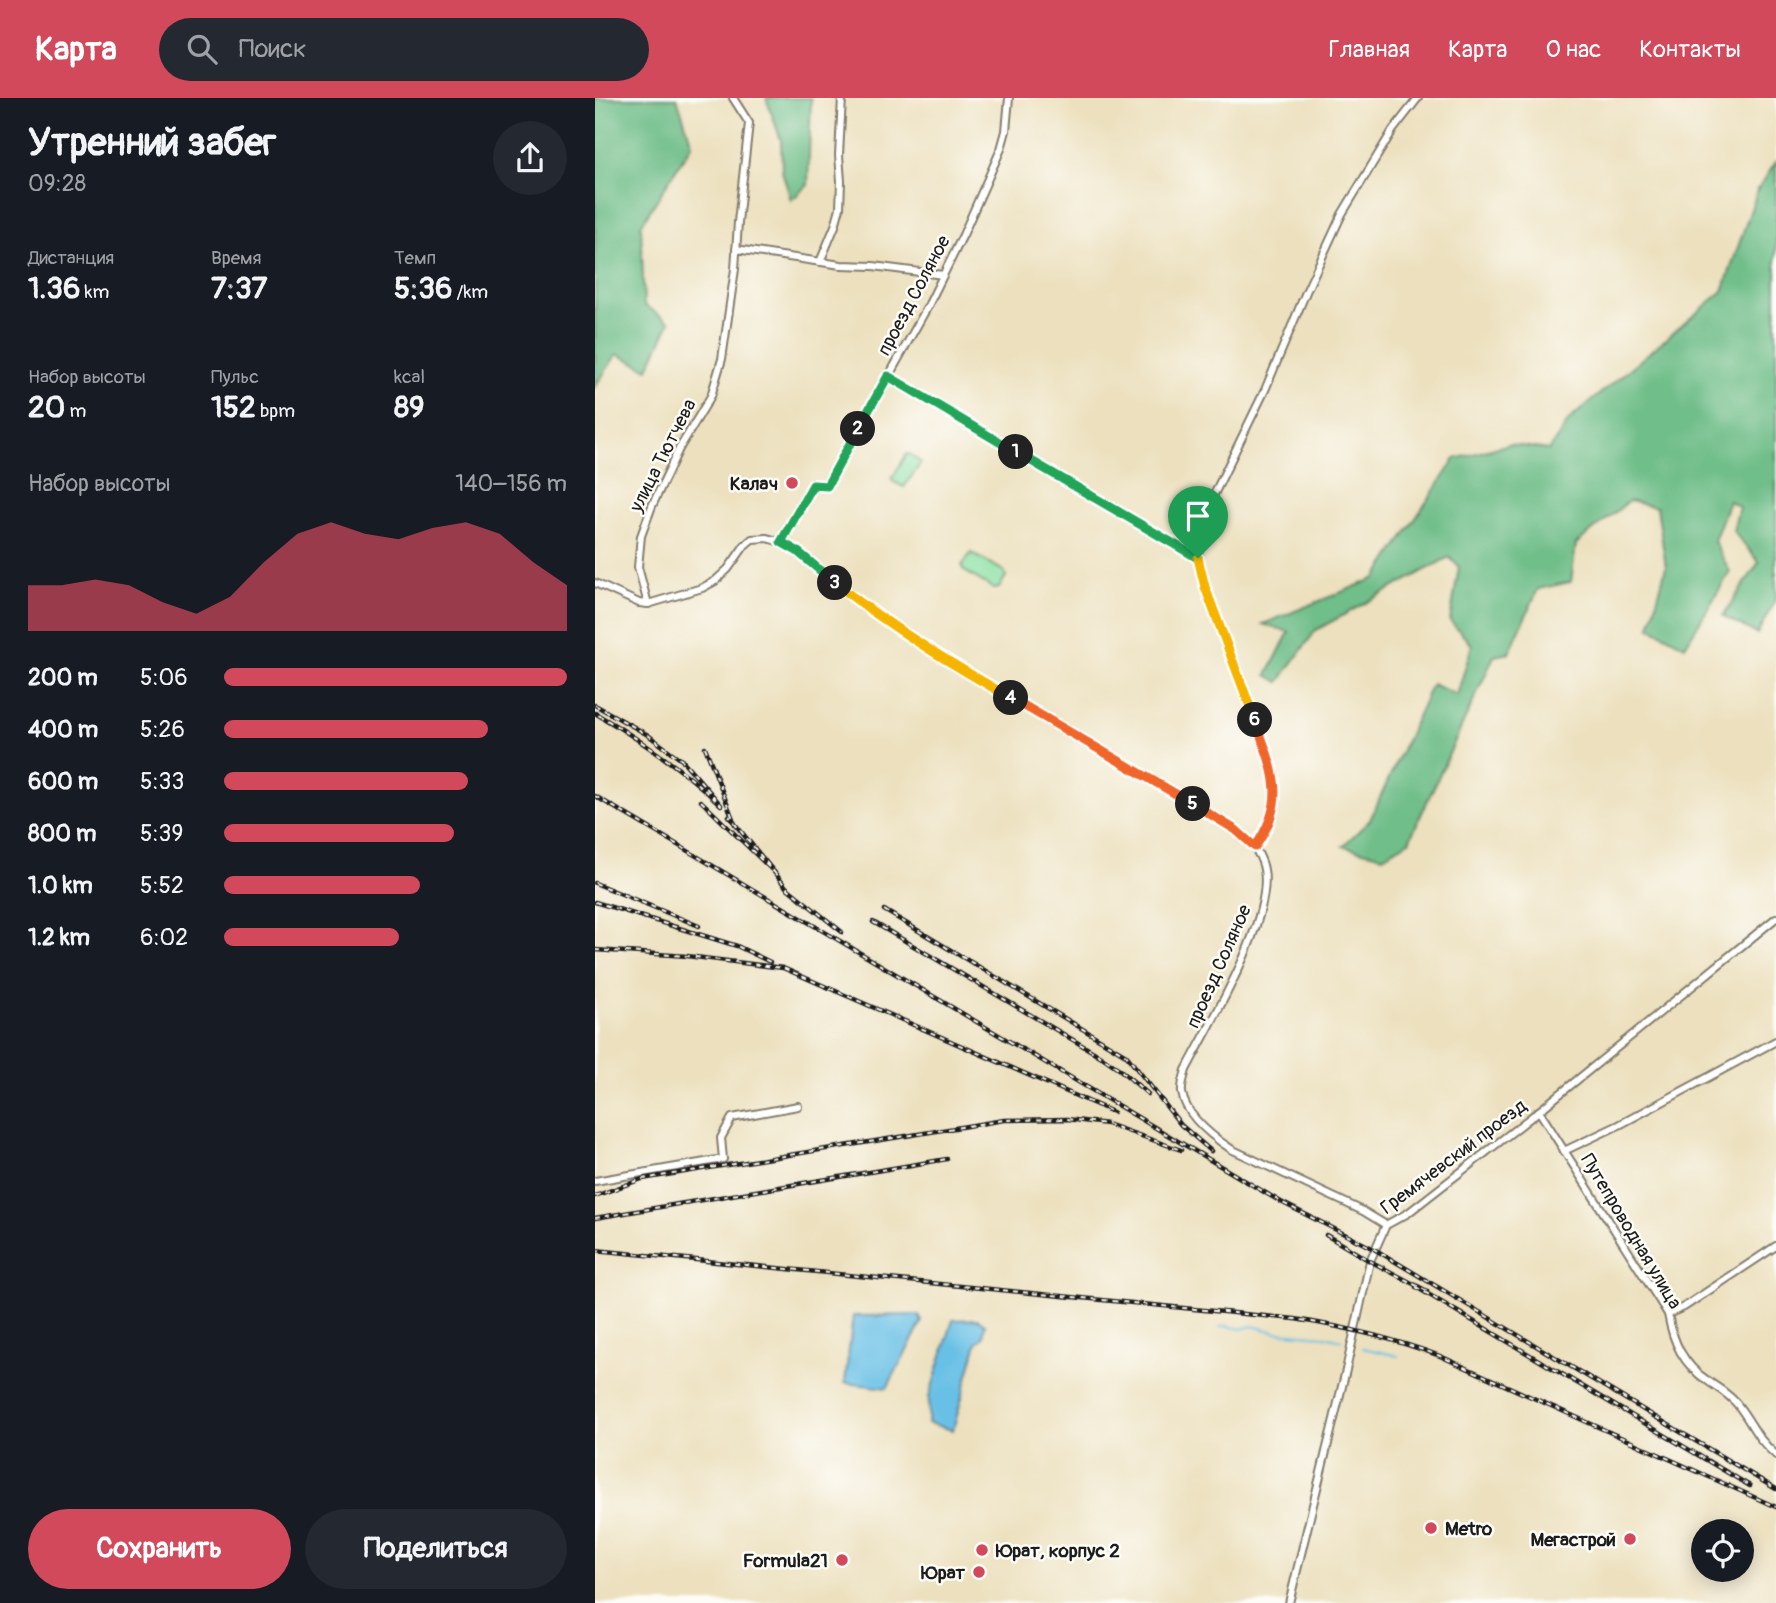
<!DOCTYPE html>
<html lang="ru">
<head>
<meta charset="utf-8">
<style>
	body { margin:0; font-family:Pangolin,sans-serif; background:#242831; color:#f1f3f6; height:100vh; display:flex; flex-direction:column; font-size:26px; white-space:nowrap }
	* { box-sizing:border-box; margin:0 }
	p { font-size:23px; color:#9ea1a6 }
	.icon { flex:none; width:38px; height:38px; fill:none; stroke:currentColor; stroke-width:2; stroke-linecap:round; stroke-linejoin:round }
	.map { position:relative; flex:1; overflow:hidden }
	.side { display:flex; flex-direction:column; background:#171b24; width:595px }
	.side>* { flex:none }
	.fabs { position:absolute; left:1096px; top:1421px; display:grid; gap:14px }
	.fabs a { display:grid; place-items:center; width:63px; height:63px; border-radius:50%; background:#171b24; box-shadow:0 4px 18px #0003; font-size:35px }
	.pin { position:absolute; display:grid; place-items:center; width:60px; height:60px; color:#fff; margin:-72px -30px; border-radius:50% 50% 50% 0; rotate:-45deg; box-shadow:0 0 7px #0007 }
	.pin .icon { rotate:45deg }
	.km { position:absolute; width:35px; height:35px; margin:-18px; border-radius:50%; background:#222; color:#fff; font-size:19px; line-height:35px; text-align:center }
	.round { display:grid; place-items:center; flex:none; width:74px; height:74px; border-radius:37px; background:#242831 }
	.overview { display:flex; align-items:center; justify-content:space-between; height:119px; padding:0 28px }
	h1 { font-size:38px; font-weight:800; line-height:52px }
	.metrics { display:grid; grid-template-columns:repeat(3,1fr); gap:10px; height:119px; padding:7px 28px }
	.metrics div { display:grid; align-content:center }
	.metrics b { font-size:30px; font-weight:800 }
	.metrics small { font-size:19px; font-weight:400 }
	.metrics p { font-size:19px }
	.chart { height:196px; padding:14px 28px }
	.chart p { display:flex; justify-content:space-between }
	.chart svg { width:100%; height:126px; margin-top:7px; fill:#d1495b; opacity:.7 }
	.cta { display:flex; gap:14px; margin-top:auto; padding:14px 28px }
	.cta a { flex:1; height:80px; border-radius:42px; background:#d1495b; color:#fff; font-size:28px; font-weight:800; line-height:80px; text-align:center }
	.cta a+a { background:#242831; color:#f1f3f6 }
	ul { padding:0 28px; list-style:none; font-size:23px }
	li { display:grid; grid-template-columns:112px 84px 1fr; align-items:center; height:52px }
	li i { height:18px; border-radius:9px; background:#d1495b }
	header { display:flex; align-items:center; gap:42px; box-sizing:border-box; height:98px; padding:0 35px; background:#d1495b; color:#fff }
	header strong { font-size:33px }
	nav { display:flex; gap:38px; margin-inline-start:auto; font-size:24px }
	.search { width:490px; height:63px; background:#242831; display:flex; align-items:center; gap:18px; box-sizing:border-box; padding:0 24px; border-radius:38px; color:#9ea1a6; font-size:26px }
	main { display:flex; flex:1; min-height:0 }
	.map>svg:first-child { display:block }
</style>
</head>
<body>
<header>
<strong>Карта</strong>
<div class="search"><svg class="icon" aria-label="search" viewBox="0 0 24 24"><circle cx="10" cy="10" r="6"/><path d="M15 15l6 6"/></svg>Поиск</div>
<nav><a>Главная</a><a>Карта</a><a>О нас</a><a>Контакты</a></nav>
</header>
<main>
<section class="side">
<div class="overview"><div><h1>Утренний забег</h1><p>09:28</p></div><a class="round"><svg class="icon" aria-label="share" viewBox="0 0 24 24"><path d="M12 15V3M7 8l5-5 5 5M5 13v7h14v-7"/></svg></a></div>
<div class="metrics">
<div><p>Дистанция</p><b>1.36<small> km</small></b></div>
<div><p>Время</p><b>7:37</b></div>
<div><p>Темп</p><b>5:36<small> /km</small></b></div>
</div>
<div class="metrics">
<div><p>Набор высоты</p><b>20<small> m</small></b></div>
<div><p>Пульс</p><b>152<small> bpm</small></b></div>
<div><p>kcal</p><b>89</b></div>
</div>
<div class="chart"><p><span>Набор высоты</span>140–156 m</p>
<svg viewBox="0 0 160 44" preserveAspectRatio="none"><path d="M0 44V28L10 28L20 26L30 28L40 34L50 38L60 32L70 20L80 10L90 6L100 10L110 12L120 8L130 6L140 10L150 20L160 28V44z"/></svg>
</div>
<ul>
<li><b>200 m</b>5:06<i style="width:100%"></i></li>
<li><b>400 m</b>5:26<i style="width:77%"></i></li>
<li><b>600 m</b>5:33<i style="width:71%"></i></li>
<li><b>800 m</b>5:39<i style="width:67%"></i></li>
<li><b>1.0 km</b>5:52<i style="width:57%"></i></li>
<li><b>1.2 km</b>6:02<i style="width:51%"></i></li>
</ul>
<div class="cta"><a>Сохранить</a><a>Поделиться</a></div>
</section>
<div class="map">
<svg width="1181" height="1505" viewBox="0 0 1181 1505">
	<rect width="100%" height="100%" fill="#fdfcf7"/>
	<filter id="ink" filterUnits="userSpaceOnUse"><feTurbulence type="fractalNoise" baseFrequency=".0143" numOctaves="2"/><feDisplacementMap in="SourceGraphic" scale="14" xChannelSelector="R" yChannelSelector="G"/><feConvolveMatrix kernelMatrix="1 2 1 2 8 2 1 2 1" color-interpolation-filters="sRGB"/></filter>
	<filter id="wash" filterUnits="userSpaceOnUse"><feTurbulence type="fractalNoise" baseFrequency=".00686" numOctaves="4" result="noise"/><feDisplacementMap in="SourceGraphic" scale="28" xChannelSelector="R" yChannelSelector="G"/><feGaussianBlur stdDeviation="1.57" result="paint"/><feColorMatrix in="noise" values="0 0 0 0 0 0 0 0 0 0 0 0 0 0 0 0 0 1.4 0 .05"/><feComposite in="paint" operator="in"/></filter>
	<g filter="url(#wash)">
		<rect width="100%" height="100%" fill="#ece0be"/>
		<g fill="#8ae0a3" stroke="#537e60" stroke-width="2">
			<polygon points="312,356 315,356 326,365 309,389 297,383 297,380"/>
			<polygon points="376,455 409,473 411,478 404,490 399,491 368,472 367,468"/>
		</g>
		<g fill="#6fbe89" stroke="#466d52" stroke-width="2">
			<polygon points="0,0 82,0 97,46 46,127 49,207 75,224 53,271 22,256 0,289"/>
			<polygon points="171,0 216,0 213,87 196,102 187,73 186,42"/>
			<polygon points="1181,64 1181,501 1162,536 1128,518 1164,464 1138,433 1144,409 1134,403 1119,443 1135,474 1090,548 1055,529 1071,469 1062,409 1034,403 981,446 976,484 943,491 914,555 899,558 814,743 788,758 748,748 775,722 837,586 862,597 877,547 855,523 864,469 854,459 721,532 684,584 672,577 694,534 668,526 781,480 860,361 914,346 954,352 975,321 1128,193 1163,91"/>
		</g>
		<g fill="#68c0e6" stroke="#426e81" stroke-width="2">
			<polygon points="324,1217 327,1224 292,1290 250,1285 258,1218"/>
			<polygon points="383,1221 390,1226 388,1240 382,1244 358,1332 333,1325 334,1299 358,1222"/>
		</g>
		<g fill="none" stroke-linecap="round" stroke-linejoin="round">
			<g stroke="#68c0e6" stroke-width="2">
				<polyline points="625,1229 631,1228 646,1231 657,1228 681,1234 730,1238 747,1242"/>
				<polyline points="768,1250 803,1258"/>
			</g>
		</g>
	</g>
	<g filter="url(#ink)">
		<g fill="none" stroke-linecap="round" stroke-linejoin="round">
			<defs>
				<g id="street">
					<polyline points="141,151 246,167 278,168 348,177"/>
					<polyline points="225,164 240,128 245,110 246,83 244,57 247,0"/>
					<polyline points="293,278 603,460"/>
					<polyline points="186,444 218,387 232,388 333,208 368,137 406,51 411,33 414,0"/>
					<path d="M0 485 44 505 53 506 107 490 120 483 133 471 150 447 157 441 172 440 186 444 202 453 282 517 352 564 618 717C637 730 659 741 667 764 685 812 614 927 591 972 589 980 586 987 587 995 591 1019 618 1039 636 1051L768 1113 791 1127"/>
					<polyline points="53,506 43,469 46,438 57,408 84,351 116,298 127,261 140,171 143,124 154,25 138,0"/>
					<path d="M660 749C676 726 682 703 679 675L610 489 602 448 607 421 670 292 711 194 747 116 798 32 823 0"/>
					<path d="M944 1013 1073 1216C1078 1244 1088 1267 1113 1283 1123 1290 1134 1296 1142 1306 1158 1326 1160 1339 1181 1357"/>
					<polyline points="969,1053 1024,1027 1181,943"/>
					<polyline points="0,1083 128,1061 126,1040 137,1020 203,1008"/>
					<polyline points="1073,1216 1089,1209 1181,1148"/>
					<polyline points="694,1505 751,1272 775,1163 791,1127 813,1115 944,1013 1181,820"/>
				</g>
			</defs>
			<use href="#street" stroke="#847e6d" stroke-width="10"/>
			<use href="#street" stroke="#fff" stroke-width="6"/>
			<defs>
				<g id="rail">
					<path d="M0 607 53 637 88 663 126 707C88 671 46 642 0 615"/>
					<polyline points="110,649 140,726 134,718"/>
					<polyline points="0,698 686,1104 779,1151 1181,1391"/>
					<polyline points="106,703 179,774 140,726"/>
					<polyline points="179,774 191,789 247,834"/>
					<polyline points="0,785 104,828"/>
					<polyline points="0,804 142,848 175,864"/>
					<polyline points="289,812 531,957 586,1027 616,1053"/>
					<polyline points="278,824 507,959 523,970 553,996"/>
					<polyline points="0,852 92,858 188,870 518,1014"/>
					<polyline points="0,1098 47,1081 409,1022 472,1021 512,1026 586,1052"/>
					<polyline points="0,1120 352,1061"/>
					<polyline points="731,1137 775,1163 832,1193"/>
					<path d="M0 1152 700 1221C750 1229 797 1240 845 1258L1181 1409"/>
					<polyline points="821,1189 1155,1388"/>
				</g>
			</defs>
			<use href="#rail" stroke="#1c1c1c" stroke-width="4.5"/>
			<use href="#rail" stroke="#fdfcf7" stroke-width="2" stroke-dasharray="5" stroke-linecap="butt"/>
		</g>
	</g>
	<g fill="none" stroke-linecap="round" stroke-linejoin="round" filter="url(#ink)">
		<defs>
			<polyline id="split-1" points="421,354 603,460"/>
			<polyline id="split-2" points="263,331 293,278 421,354"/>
			<polyline id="split-3" points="240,485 202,453 186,444 218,387 232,388 263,331"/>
			<path id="split-4" d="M240 485C295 529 355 565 416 600"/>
			<polyline id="split-5" points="416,600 598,706"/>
			<path id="split-6" d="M598 706 641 732 660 749C694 701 678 672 660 622"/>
			<polyline id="split-7" points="603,460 610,489 660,622"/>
		</defs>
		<use href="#split-1" stroke="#fff" stroke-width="14"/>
		<use href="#split-2" stroke="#fff" stroke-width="14"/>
		<use href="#split-3" stroke="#fff" stroke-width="14"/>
		<use href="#split-4" stroke="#fff" stroke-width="14"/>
		<use href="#split-5" stroke="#fff" stroke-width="14"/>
		<use href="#split-6" stroke="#fff" stroke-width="14"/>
		<use href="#split-7" stroke="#fff" stroke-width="14"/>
		<use href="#split-1" stroke="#22a559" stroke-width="9"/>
		<use href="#split-2" stroke="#22a559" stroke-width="9"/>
		<use href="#split-3" stroke="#22a559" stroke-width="9"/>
		<use href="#split-4" stroke="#f5b400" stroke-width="9"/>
		<use href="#split-5" stroke="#f0652b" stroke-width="9"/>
		<use href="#split-6" stroke="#f0652b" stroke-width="9"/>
		<use href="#split-7" stroke="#f5b400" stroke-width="9"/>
	</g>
	<g fill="#d1495b" stroke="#fdfcf7" stroke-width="2.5">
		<circle cx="197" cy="385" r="7"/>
		<circle cx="836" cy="1430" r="7"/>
		<circle cx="1035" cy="1441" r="7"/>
		<circle cx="387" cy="1452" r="7"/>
		<circle cx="247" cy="1462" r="7"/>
		<circle cx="384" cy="1474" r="7"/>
	</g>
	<g text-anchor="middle" stroke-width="5" stroke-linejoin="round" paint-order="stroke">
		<g font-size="19" fill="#1c1c1c" stroke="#fdfcf7">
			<text transform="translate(318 197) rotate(-62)" y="7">проезд Соляное</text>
			<text transform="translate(67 357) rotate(-63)" y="7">улица Тютчева</text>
			<text transform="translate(623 868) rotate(-66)" y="7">проезд Соляное</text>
			<text transform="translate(858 1058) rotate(-37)" y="7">Гремячевский проезд</text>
			<text transform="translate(1037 1133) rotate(59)" y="7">Путепроводная улица</text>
		</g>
		<g font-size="19" font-weight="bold" fill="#1c1c1c" stroke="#fdfcf7" text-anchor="end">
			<text x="183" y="392">Калач</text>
			<text x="850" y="1437" text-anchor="start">Metro</text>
			<text x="1021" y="1448">Мегастрой</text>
			<text x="401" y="1459" text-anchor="start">Юрат, корпус 2</text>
			<text x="233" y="1469">Formula21</text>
			<text x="370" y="1481">Юрат</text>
		</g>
	</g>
</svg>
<div class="fabs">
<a><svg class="icon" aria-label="locate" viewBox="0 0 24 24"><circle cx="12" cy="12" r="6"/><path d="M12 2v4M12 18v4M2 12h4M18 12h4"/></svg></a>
</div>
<div class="pin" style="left:603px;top:460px;background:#1e9e55"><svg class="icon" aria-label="arrive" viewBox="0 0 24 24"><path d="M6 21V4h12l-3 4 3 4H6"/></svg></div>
<b class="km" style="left:421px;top:354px">1</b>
<b class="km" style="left:263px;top:331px">2</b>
<b class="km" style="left:240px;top:485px">3</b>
<b class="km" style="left:416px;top:600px">4</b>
<b class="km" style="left:598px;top:706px">5</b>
<b class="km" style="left:660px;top:622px">6</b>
</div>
</main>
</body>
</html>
